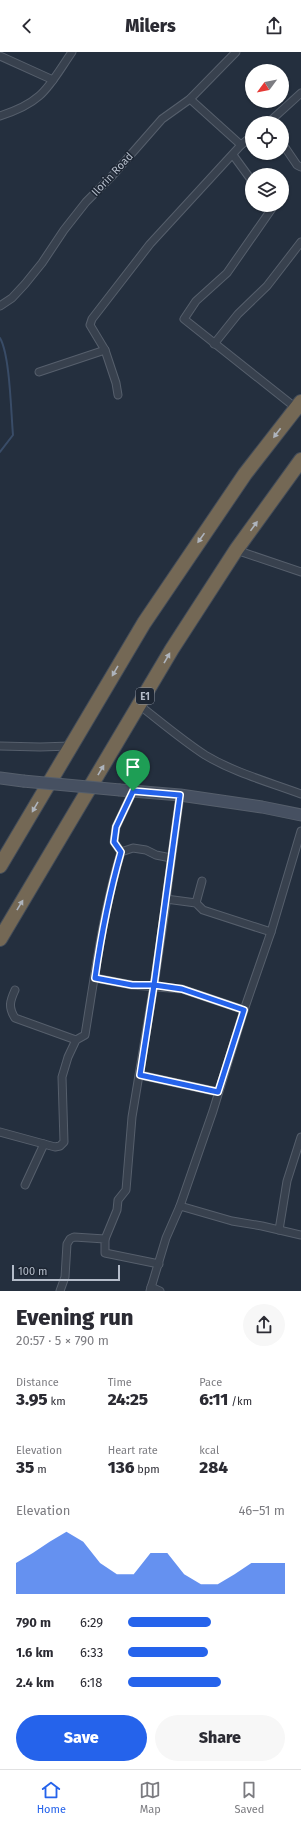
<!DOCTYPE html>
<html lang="en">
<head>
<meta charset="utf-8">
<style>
	body { margin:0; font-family:"Fira Sans",sans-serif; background:#f7f7f7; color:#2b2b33; height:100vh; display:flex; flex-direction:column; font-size:15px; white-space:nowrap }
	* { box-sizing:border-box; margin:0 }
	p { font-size:13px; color:#7c7c81 }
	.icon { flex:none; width:22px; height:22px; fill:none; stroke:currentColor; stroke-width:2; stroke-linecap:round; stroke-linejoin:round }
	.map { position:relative; height:1239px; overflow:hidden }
	.panel { display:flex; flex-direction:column; background:#fff; flex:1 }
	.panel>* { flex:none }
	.needle { width:26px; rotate:238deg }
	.controls { position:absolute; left:245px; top:12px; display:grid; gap:8px }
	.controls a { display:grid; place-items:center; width:44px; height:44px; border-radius:50%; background:#fff; box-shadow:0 1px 3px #0004; font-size:20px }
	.scale { position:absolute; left:12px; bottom:10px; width:108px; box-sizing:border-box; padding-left:4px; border:2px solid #b4bcc9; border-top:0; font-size:11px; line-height:14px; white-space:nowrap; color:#b4bcc9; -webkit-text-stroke:3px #1d2633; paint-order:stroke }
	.pin { position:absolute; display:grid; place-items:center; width:34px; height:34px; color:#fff; margin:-41px -17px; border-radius:50% 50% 50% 0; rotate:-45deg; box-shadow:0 0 4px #0007 }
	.pin .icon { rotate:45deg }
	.round { display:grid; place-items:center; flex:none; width:42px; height:42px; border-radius:21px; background:#f7f7f7 }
	.head { display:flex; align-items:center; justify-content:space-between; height:68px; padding:0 16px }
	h1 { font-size:22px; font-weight:800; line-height:30px }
	.figures { display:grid; grid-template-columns:repeat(3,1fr); gap:6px; height:68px; padding:4px 16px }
	.figures div { display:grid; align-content:center }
	.figures b { font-size:17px; font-weight:800 }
	.figures small { font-size:11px; font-weight:400 }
	.figures p { font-size:11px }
	.chart { height:112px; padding:8px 16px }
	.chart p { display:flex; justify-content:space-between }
	.chart svg { width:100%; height:72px; margin-top:4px; fill:#2563eb; opacity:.7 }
	.cta { display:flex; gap:8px; margin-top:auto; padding:8px 16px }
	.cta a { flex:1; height:46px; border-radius:24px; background:#2563eb; color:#fff; font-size:16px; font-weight:800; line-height:46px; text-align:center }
	.cta a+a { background:#f7f7f7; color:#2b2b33 }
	ul { padding:0 16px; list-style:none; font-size:13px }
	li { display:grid; grid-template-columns:64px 48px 1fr; align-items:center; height:30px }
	li i { height:10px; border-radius:5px; background:#2563eb }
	header { display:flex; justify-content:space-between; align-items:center; height:52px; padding:0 16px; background:#fff; font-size:18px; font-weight:800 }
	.dock { display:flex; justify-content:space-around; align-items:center; height:56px; border-top:1px solid #e1e1e2; background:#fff; font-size:11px; color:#7c7c81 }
	.dock a { display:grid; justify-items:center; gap:2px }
	.dock .selected { color:#2563eb }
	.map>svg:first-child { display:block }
</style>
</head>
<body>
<header><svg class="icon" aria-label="back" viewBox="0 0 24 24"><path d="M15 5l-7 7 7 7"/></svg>Milers<svg class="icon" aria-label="share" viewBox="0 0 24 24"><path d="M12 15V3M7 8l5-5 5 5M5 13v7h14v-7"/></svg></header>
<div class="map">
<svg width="301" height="1239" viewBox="0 0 301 1239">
	<rect width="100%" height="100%" fill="#242f3e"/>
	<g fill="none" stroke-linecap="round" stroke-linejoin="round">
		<path stroke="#394c67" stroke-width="2" d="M0 286C10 303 11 361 13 383L0 400"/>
		<defs>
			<g id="minor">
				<polyline points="0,4 53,28"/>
				<polyline points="190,47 241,93"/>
				<path d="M0 64C44 50 48 35 72 0"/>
				<polyline points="268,71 301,41"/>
				<polyline points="282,91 297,113 301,115"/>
				<polyline points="233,103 252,129"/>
				<polyline points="270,153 273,155 227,221 196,249 184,267 296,356"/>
				<polyline points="0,254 12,246 25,232 42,211 64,178 86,150 112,124 162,67 190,47 236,0"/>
				<polyline points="214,292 238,262 267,234 301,190"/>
				<polyline points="39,320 105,298"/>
				<polyline points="118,343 116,331 105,298 90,273 92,267 150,192 241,93 252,84"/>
				<polyline points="236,498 301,520"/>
				<path d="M139 653C161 670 182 688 205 703 235 721 269 730 301 742"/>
				<polyline points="0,694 40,695 71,694"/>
				<polyline points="180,743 166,847 196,851 203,858 271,880"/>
				<polyline points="121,800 133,796 146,798 156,803 171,806"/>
				<polyline points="196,851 202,829"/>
				<polyline points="95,926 132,933 182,937 244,958"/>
				<path d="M15 938C10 949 8 955 15 966L76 988"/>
				<polyline points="140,1023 218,1040"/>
				<path d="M0 1080 55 1095 60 1094 64 1090 62 1025 68 1005 76 988 85 983C95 922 103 860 121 800L114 790 116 775 133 739"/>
				<polyline points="25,1133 44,1092"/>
				<polyline points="180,1154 232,1169 262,1174 301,1183"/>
				<polyline points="279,1178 287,1129 301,1085"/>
				<polyline points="105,1187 117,1158 118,1148 126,1138 132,1065 154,933 167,844"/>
				<polyline points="151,1235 160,1239"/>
				<polyline points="60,1239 65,1225 67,1192 70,1187 74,1185 105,1187 105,1201 159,1212"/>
				<polyline points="150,1239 166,1186 180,1154 213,1059 244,958 271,880 301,779"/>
			</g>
			<g id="secondary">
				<polyline points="0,726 23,729"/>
				<polyline points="120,738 180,743 262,755 301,763"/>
			</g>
			<g id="motorway">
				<polyline points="0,814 144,571 245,422 301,350"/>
				<polyline points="0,887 172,597 236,498 301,408"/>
			</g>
		</defs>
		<use href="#minor" stroke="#565f6c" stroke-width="9"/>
		<use href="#secondary" stroke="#565f6c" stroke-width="13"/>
		<use href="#motorway" stroke="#434c59" stroke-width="16"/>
		<use href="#minor" stroke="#38414e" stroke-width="7"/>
		<use href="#secondary" stroke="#465061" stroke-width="11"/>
		<use href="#motorway" stroke="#746855" stroke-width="14"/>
		<defs>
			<polyline id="secondary-bridge" points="23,729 120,738"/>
		</defs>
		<use href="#secondary-bridge" stroke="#565f6c" stroke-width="13" stroke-linecap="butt"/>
		<use href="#secondary-bridge" stroke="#465061" stroke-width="11"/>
	</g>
	<defs><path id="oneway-solid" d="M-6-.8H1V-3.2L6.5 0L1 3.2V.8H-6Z"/></defs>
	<g fill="#aeb4bd">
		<use href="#oneway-solid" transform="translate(277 381) rotate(127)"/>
		<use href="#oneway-solid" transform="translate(254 474) rotate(-54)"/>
		<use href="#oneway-solid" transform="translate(201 486) rotate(125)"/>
		<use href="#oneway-solid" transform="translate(167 606) rotate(-60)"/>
		<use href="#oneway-solid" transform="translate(115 619) rotate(120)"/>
		<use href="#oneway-solid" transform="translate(101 718) rotate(-59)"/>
		<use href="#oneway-solid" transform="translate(35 755) rotate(120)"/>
		<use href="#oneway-solid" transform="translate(20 853) rotate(-59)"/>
	</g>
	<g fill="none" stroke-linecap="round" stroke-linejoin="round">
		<defs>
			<path id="route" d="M133 739 116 775 114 790 121 800C109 842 101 884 95 926L132 933H154L140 1023 218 1040 244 958 182 937 154 933 180 743 133 739"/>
		</defs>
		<use href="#route" stroke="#fff" stroke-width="8"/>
		<use href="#route" stroke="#2563eb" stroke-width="5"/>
	</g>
	<g text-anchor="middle" stroke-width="3" stroke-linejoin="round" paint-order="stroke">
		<rect fill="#1d2633" stroke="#878f9c" stroke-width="1" x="136" y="636" width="18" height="16" rx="3"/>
		<g font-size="10" font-weight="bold" fill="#b4bcc9">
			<text x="145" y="648">E1</text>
		</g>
		<g font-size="11" fill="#b4bcc9" stroke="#1d2633">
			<text transform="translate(112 122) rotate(-47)" y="4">Ilorin Road</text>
		</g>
	</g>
</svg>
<div class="controls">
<a><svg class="needle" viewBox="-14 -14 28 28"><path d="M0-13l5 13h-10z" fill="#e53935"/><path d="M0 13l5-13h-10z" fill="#7c7c81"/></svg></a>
<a><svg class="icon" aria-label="locate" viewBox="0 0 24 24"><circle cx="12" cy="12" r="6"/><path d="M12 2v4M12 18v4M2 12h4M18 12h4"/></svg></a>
<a><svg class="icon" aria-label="layers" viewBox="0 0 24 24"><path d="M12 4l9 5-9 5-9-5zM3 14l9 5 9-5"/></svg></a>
</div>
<div class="scale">100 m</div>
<div class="pin" style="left:133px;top:739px;background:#1e9e55"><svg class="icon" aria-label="arrive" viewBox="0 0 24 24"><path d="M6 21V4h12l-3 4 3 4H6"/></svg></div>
</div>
<section class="panel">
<div class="head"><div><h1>Evening run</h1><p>20:57 · 5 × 790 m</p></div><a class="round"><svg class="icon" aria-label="share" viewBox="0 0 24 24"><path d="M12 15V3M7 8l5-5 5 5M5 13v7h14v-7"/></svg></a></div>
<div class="figures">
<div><p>Distance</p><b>3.95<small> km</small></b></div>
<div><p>Time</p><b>24:25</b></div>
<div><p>Pace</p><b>6:11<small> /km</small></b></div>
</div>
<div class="figures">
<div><p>Elevation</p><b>35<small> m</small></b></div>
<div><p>Heart rate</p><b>136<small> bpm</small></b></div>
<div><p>kcal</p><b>284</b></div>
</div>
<div class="chart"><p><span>Elevation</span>46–51 m</p>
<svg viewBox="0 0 160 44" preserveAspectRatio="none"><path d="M0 44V25L10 19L20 12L30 6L40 12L50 25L60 32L70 32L80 19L90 19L100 32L110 38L120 38L130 32L140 25L150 25L160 25V44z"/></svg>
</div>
<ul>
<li><b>790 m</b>6:29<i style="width:53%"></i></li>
<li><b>1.6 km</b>6:33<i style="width:51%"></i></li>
<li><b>2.4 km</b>6:18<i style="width:59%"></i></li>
</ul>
<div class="cta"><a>Save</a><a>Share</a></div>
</section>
<nav class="dock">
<a class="selected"><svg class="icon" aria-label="home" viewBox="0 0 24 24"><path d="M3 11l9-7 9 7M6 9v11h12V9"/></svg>Home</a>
<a><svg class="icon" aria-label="map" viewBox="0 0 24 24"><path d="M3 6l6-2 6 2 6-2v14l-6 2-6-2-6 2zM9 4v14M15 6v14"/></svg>Map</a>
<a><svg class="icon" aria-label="saved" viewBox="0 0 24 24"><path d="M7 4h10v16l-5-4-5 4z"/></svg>Saved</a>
</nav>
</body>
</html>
